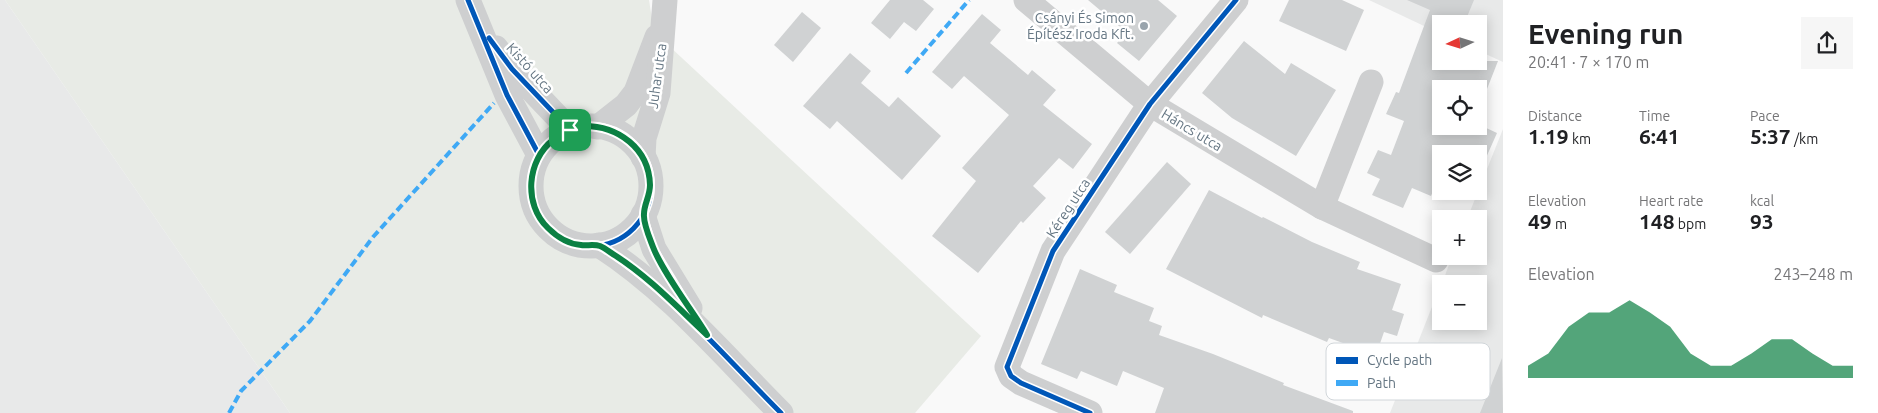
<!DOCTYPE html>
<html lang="en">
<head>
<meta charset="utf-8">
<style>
	body { margin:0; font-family:Ubuntu,sans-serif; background:#f6f6f6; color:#202124; height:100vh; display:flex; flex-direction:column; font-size:19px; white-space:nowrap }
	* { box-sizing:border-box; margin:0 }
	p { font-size:16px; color:#757577 }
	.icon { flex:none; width:28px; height:28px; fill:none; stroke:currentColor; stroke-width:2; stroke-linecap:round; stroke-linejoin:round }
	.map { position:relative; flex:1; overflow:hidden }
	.drawer { display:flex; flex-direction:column; background:#fff; width:375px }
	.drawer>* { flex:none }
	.needle { width:32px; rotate:266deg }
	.fabs { position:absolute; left:1432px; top:15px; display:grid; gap:10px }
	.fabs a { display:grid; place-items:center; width:55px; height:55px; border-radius:0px; background:#fff; box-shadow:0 2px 12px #0003; font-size:25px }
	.pin { position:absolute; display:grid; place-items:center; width:42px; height:42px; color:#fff; margin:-21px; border-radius:10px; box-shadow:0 2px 8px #0006 }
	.round { display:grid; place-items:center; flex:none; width:52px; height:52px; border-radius:0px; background:#f6f6f6 }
	.headline { display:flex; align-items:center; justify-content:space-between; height:85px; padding:0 25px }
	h1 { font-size:28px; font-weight:700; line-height:38px }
	.figures { display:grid; grid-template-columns:repeat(3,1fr); gap:8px; height:85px; padding:5px 25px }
	.figures div { display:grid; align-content:center }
	.figures b { font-size:21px; font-weight:700 }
	.figures small { font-size:14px; font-weight:400 }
	.figures p { font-size:14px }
	.chart { height:140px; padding:10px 25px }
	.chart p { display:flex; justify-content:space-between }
	.chart svg { width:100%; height:90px; margin-top:5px; fill:#0b8043; opacity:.7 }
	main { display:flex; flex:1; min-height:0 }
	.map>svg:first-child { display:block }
</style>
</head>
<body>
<main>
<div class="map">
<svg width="1503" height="413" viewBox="0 0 1503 413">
	<rect width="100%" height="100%" fill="#f9f9f9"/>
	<g fill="#e8e9e9">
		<polygon points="0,0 5,0 290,413 0,413"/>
		<polygon points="1369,0 1503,0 1503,62 1479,51 1479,24 1441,24 1441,34"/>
		<polygon points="1503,129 1503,413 1390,413 1441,284 1441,321 1479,321 1479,284 1442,284 1452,256 1479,256 1479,219 1467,219"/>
	</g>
	<polygon fill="#e8ebe6" points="5,0 649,0 654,32 981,336 915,413 290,413"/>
	<g fill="#d0d2d3">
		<polygon points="890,0 923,0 934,9 916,31 904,22 890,39 871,23"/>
		<polygon points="1088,0 1158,0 1177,16 1139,61 1117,43 1126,32"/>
		<polygon points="1289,0 1342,0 1364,10 1346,51 1279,21"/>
		<polygon points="1407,0 1474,0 1464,24 1441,15 1441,61 1498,61 1487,89 1441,89 1441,126 1482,126 1497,133 1485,160 1479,157 1479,154 1470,154 1453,146 1450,154 1441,154 1441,172 1431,196 1412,188 1403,208 1372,195 1380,179 1367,173 1378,150 1391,155 1404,121 1386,114 1396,92 1399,93 1430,10"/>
		<polygon points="802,12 821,28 793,62 774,45"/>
		<polygon points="982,14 1001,30 990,43 1028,75 1032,70 1056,90 1043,105 1092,144 1073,169 1059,158 1033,186 1046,198 1023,223 1021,221 978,273 932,236 976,181 962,168 1009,115 964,76 952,89 932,72"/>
		<polygon points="1244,41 1285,74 1291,63 1336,90 1296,156 1232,118 1202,93"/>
		<polygon points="850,53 871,71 861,83 889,107 898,97 941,136 902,180 837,121 830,129 803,106"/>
		<polygon points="1167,162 1191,184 1130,254 1105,232"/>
		<polygon points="1209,190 1262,218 1263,217 1312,242 1360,262 1357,269 1401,284 1392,310 1404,314 1397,336 1384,332 1376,355 1329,338 1327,342 1263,315 1262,318 1166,269"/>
		<polygon points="1080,269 1117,285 1114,292 1154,308 1149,321 1162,326 1159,335 1213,354 1284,383 1283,385 1353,411 1353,413 1155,413 1164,388 1123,371 1117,386 1081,371 1077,379 1041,364"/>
		<polygon points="1502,358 1503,413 1480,413"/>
	</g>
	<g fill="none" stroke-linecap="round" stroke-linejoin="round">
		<g stroke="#cecfd0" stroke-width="25">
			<polyline points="468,0 507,95 539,155"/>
			<polyline points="1026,0 1150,104 1322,207 1436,260"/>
			<polyline points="496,48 512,69 570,130"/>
			<circle cx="591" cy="186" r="60"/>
			<polyline points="598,127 626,105 636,92 657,37"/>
			<polyline points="643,157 644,138 658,93 665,0"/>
			<polyline points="1322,207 1371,82"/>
			<polyline points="643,215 654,249 690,308"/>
			<path d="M599 245C670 291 722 354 781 413"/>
			<polyline points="1090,413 1021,383 1011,376 1007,367 1053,251 1150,104 1236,0"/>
		</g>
		<g stroke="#3fa9f5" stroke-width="4" stroke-dasharray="8 4" stroke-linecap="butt">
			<polyline points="906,73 969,0"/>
			<polyline points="229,413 241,391 310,321 373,237 494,103"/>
		</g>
		<defs>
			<g id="cycleway">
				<polyline points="468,0 507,95 539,155"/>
				<polyline points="489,38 512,69 570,130"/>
				<circle cx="591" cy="186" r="60"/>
				<polyline points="643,215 654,249 699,323"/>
				<path d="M599 245C670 291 722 354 781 413"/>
				<polyline points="1090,413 1021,383 1011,376 1007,367 1053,251 1150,104 1236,0"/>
			</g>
		</defs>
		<use href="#cycleway" stroke="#fff" stroke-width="8"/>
		<use href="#cycleway" stroke="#0057b8" stroke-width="5"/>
	</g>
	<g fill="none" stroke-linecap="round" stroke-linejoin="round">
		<defs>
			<path id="route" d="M584 126C618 126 649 148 650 185 650 196 644 204 644 214 643 223 650 239 653 247 663 273 692 310 707 335 678 308 650 278 616 256 611 253 605 248 600 246 594 244 586 246 581 245 568 244 556 236 548 228 523 204 527 160 553 140 562 132 573 129 584 126Z"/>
		</defs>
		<use href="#route" stroke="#fff" stroke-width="10"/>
		<use href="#route" stroke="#0b8043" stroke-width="6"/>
	</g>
	<circle fill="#99a4ac" stroke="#fff" stroke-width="2" cx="1144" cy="26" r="5"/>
	<g text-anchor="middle" stroke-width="5" stroke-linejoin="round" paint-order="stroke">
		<g font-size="14" fill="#657683" stroke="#fff" text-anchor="end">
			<text x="1134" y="23">Csányi És Simon<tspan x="1134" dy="16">Építész Iroda Kft.</tspan></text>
		</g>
		<g font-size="14" fill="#657683" stroke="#fff">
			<text transform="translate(530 68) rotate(48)" y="5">Kistó utca</text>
			<text transform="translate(657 76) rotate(-82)" y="5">Juhar utca</text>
			<text transform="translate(1192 130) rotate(31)" y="5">Háncs utca</text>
			<text transform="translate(1068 208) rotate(-57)" y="5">Kéreg utca</text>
		</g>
	</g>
	<rect x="1326" y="343" width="164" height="57" rx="8" fill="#fff" stroke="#d1d6da" stroke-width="1"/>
	<rect x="1336" y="357" width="22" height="7" fill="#0057b8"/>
	<rect x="1336" y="380" width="22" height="6" fill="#3fa9f5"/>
	<g font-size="14" fill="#657683">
		<text x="1367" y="365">Cycle path</text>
		<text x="1367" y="388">Path</text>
	</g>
</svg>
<div class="fabs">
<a><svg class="needle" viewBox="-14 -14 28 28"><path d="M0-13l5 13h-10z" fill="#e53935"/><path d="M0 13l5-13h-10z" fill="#757577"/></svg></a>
<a><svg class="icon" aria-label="locate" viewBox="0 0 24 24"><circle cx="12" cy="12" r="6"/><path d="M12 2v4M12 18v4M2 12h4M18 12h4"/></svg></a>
<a><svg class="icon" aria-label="layers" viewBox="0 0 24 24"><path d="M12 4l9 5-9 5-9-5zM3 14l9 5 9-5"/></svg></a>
<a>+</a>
<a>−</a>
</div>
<div class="pin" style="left:570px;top:130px;background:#1e9e55"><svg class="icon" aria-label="arrive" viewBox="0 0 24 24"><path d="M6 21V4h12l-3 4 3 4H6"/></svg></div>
</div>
<section class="drawer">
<div class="headline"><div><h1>Evening run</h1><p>20:41 · 7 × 170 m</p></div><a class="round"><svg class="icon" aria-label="share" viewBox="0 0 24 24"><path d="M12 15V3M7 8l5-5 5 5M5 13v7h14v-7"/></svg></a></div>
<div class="figures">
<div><p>Distance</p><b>1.19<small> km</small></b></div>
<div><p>Time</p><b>6:41</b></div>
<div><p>Pace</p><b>5:37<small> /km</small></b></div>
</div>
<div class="figures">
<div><p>Elevation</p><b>49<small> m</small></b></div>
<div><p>Heart rate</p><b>148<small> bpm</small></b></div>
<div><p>kcal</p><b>93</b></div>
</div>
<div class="chart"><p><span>Elevation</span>243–248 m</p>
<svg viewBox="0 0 160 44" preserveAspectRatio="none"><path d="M0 44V38L10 32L20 19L30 12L40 12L50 6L60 12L70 19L80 32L90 38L100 38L110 32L120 25L130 25L140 32L150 38L160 38V44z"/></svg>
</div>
</section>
</main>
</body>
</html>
